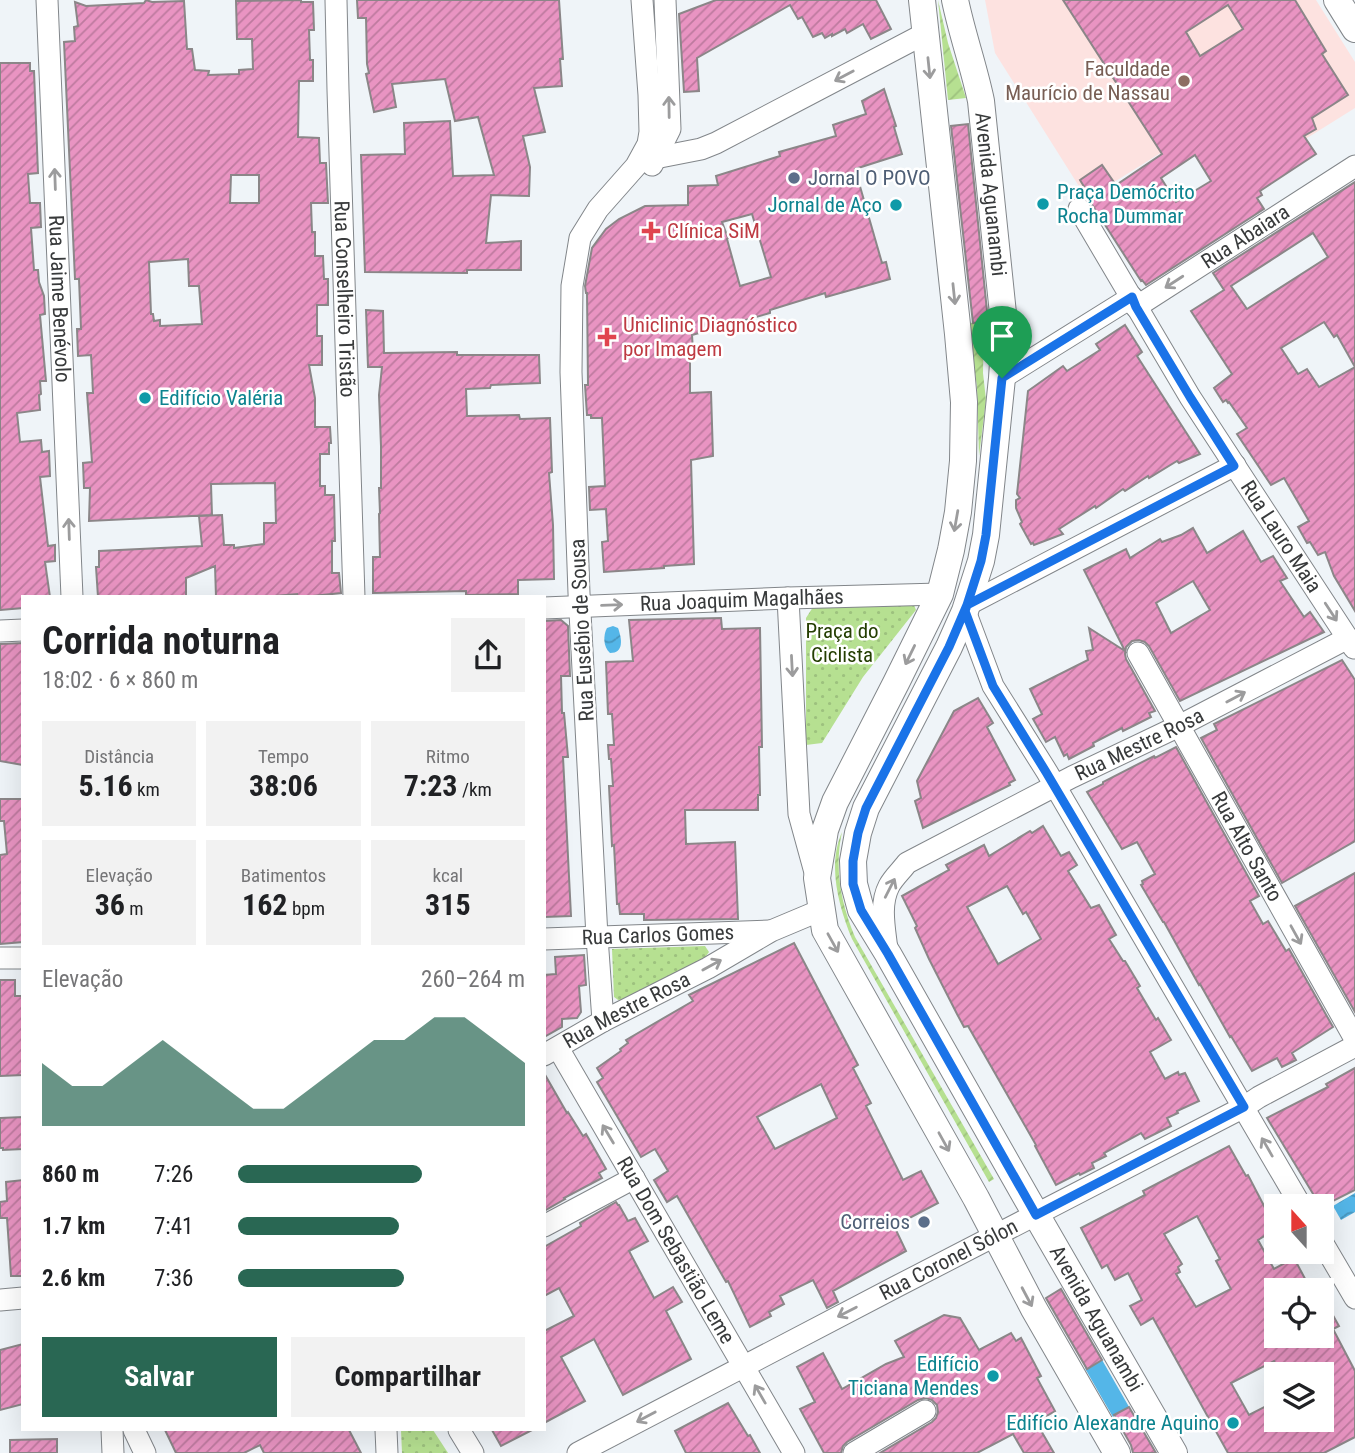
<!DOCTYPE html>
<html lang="pt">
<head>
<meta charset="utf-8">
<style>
	body { margin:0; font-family:"Roboto Condensed",sans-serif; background:#f2f2f2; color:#202124; height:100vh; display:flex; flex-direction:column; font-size:26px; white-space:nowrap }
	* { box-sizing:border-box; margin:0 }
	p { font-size:23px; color:#757577 }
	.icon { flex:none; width:38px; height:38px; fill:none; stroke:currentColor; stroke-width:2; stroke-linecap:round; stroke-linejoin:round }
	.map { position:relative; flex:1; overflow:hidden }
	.sheet { position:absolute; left:21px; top:595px; width:525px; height:836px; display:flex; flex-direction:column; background:#fff; border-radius:0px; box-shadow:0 7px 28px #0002 }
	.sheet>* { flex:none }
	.needle { width:46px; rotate:339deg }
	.buttons { position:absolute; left:1264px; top:1194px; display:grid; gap:14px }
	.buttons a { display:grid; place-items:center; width:70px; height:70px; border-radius:0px; background:#fff; box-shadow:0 7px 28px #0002; font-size:35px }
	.pin { position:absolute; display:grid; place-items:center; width:60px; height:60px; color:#fff; margin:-72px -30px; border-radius:50% 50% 50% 0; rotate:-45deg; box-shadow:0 0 7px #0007 }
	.pin .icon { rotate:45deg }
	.round { display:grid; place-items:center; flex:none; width:74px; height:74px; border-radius:0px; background:#f2f2f2 }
	.head { display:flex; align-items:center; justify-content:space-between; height:119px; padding:0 21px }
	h1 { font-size:38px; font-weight:700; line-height:52px }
	.metrics { display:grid; grid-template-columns:repeat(3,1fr); gap:10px; height:119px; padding:7px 21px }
	.metrics div { display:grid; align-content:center; border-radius:0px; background:#f2f2f2; text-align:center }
	.metrics b { font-size:30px; font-weight:700 }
	.metrics small { font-size:19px; font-weight:400 }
	.metrics p { font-size:19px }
	.chart { height:196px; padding:14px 21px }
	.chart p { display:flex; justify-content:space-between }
	.chart svg { width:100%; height:126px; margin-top:7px; fill:#296753; opacity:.7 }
	.primary-button { display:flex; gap:14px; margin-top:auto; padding:14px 21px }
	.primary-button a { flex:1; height:80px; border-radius:0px; background:#296753; color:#fff; font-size:28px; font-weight:700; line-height:80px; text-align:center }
	.primary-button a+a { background:#f2f2f2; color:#202124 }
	ul { padding:0 21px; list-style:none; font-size:23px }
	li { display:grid; grid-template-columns:112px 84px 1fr; align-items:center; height:52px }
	li i { height:18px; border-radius:9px; background:#296753 }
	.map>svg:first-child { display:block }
</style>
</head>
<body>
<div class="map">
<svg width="1355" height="1453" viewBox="0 0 1355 1453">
	<defs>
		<pattern id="park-dots" width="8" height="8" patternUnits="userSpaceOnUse" patternTransform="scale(1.75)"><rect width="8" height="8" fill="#b6e091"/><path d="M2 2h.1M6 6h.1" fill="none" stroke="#9dc17e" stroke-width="1.8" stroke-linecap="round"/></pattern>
		<pattern id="garden-furrows" width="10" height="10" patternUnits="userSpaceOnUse" patternTransform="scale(1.75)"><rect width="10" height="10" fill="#b6e091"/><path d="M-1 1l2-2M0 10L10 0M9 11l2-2" fill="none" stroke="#9dc17e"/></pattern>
		<pattern id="water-waves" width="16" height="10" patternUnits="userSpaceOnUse" patternTransform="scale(1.75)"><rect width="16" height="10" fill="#54b6e8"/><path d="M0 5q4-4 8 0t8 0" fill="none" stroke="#4795bd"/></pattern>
		<pattern id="building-hatch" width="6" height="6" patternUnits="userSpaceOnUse" patternTransform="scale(1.75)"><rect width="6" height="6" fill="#e994c2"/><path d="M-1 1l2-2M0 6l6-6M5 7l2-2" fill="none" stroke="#be7a9f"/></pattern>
	</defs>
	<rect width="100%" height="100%" fill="#eff4f8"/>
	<polygon fill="#fde2e0" points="985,0 1316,0 1355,62 1355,108 1291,148 1167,149 1087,199 995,53"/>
	<g fill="url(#park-dots)">
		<polygon points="820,604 914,605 916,610 863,677 822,743 806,745 806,618 813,607"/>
		<polygon points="705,946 709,952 704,959 621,1002 614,997 612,949"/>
		<polygon points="401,1430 433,1430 448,1453 402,1453"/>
	</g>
	<g fill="url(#garden-furrows)">
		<polygon points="938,0 948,43 966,98 948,100"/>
		<polygon points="984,322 983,373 986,400 979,456 977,387 968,323"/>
		<path d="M842 832C834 869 841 903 855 937L994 1179 989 1182 852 939C839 907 827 866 842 832Z"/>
	</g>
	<g fill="url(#water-waves)">
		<path d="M613 626 618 628C622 639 624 653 610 653 603 647 603 635 607 628Z"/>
		<polygon points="1355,1193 1355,1212 1341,1220 1333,1206"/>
	</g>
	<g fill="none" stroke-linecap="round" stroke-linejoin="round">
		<polyline stroke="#54b6e8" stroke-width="19" points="1094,1365 1121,1412"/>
	</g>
	<g fill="url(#building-hatch)" stroke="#8b8688" stroke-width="2" fill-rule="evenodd">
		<path d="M146 0 152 2 184 1 187 49H192L195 70 209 71 208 75 239 74V70L253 69 252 39H237L236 1 301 0V2H313L314 30H309L310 60H313V81H299L298 137 319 138 320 163H326L328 203H311L312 232H315V256H323L324 279H328V305H317V336H322V365H309L315 398V427H330L331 443H329V454H320V486H325V495H334L335 541H332V573H339L341 593 303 597H297V594L263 597H216L215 566 186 578V597H98L96 567H99V551L202 546 199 516 222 515 224 545H234V548L264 544V523H276L275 483 211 484 212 515 89 521 90 488H84L83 463 92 462 87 393H93L91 355 78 356 77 329H81L79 279H75L64 42 75 41 74 27 78 26 75 2 86 6 144 3ZM231 175H259V203H230ZM188 259 189 286H199L202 324 160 326V320L154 321 153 314H151L149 262Z"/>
		<polygon points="357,0 559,0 563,59 560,59 562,86 534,88 545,132 523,136 530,167 529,196 491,195 486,243 521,241 521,270 467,270 467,273 365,272 361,155 405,154 404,123 450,121 453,176 494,175 478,117 455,121 445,79 392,84 396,107 374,112 366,74 369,73 367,64 366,18 358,18"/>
		<polygon points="716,0 876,0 891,29 871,39 863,24 847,33 845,29 832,36 832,34 825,38 822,33 813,37 802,17 798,19 790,5 697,58 699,91 684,92 679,14"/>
		<path d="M1063 0H1295L1326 51 1322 54 1348 95 1312 118 1316 129 1304 136 1316 154 1260 191 1262 195 1257 198 1264 209 1146 285 1142 280 1141 281 1089 200 1091 198 1080 180 1102 165 1116 185 1162 154ZM1228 5 1243 29 1200 56 1186 32ZM1195 155 1211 181 1176 202 1161 178Z"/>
		<polygon points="0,63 30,63 30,71 34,71 38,173 28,174 30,203 40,203 41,227 31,228 34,270 38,270 39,282 44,296 45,314 40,315 46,381 40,381 41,394 39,395 40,410 17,413 20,442 41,440 42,452 49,451 50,476 40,477 48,546 55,545 55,561 45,562 50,597 23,597 23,608 0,610"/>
		<path d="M884 89 896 126 894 127 902 154 855 169 882 263 886 262 890 279 826 297 825 293 770 310V313L692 335 693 351H690V393L711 392 713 456 691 460 694 564 664 566V568L604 572 602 542 608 541 606 509 590 510 589 487 605 486 602 418H591V415H587L585 385H588L587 293H586L585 286 592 248 606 229 619 219 645 206 688 205V186L718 185 716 176 780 156 779 152 836 136 833 125 866 114 862 101ZM752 214 771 277 740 286 727 239 728 238 722 222Z"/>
		<polygon points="968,124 988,321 973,323 951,126"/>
		<path d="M1355 182V611L1334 576 1325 552 1318 555 1310 542 1307 543 1298 527 1309 521 1284 478 1271 485 1237 434 1247 428 1229 402 1228 403 1226 400 1223 402 1214 388 1232 374 1191 311 1224 290 1213 273ZM1313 233 1328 257 1247 309 1231 286ZM1324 322 1334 337 1337 335 1355 367 1319 387 1307 369 1298 374 1281 348Z"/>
		<polygon points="366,310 383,311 384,353 457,352 457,355 539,355 540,383 491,385 490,388 466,389 467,416 519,415 520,419 550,418 552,472 549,473 553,525 554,579 518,580 518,594 466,595 466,591 373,593 373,557 380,557 379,514 380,513 379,488 381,488 381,446 379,395 382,367 368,367"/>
		<polygon points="1125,325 1142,352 1137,356 1200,454 1179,463 1177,461 1149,478 1148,476 1125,491 1123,489 1096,508 1095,506 1059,529 1063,534 1034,545 1033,543 1031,544 1020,524 1022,522 1016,508 1016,500 1020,498 1017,494 1028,391 1063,366 1067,371 1100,350 1096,344"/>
		<path d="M1193 528 1207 553 1243 531 1261 562 1273 556 1287 578 1280 581 1304 617 1310 612 1324 632 1180 701 1149 646 1145 642 1139 640 1132 641 1126 647 1125 654 1126 659 1155 711 1149 713 1151 717 1123 731 1122 728 1093 743 1094 746 1069 759 1067 754 1064 756 1055 737 1046 742 1033 719 1042 714 1030 689 1088 660 1086 651 1093 650 1089 628 1125 651 1084 570 1126 549 1130 558 1160 539 1162 542 1181 535ZM1193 581 1210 610 1171 633 1156 603Z"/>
		<polygon points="721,618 722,629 760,628 762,747 759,747 760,795 758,795 758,810 685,810 686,844 735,842 738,919 644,920 644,914 620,914 619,904 617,904 614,845 612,846 609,786 613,786 611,759 609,759 608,745 614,745 612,714 608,714 606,662 633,661 629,620"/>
		<polygon points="561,620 568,626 570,676 561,676 562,713 564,713 568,757 563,757 571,916 544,917 544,621"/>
		<polygon points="23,643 23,765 0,761 0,644"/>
		<polygon points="1342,660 1355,680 1355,841 1282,883 1201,738 1217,730 1214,724"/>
		<polygon points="978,698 993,723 987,727 1015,780 1009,783 1010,785 923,828 915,801 921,798 917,781 954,711"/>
		<polygon points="1176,747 1259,896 1250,901 1263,924 1268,921 1286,951 1289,949 1333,1027 1292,1053 1296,1060 1282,1067 1277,1058 1252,1071 1231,1036 1230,1037 1200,984 1199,985 1164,922 1163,922 1141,885 1143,884 1142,881 1155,874 1137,842 1122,849 1087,792 1103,784 1103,782 1154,756 1155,758"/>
		<polygon points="0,799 23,799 23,942 0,944 0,855 7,854 4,821 0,821"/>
		<path d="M1043 826 1061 856 1069 852 1077 865 1068 871 1091 908 1099 905 1116 935 1109 939 1123 961H1125L1140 986 1137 988 1156 1020 1158 1018 1171 1040 1150 1052 1165 1079 1178 1072 1179 1075 1185 1073 1199 1101 1177 1111 1178 1113 1167 1118 1171 1126 1145 1139 1141 1133 1104 1153 1106 1156 1092 1163 1094 1168 1080 1175 1079 1173 1056 1185 1035 1146 1036 1145 968 1026 964 1027 957 1014 929 959 915 928 917 926 902 896 949 870 946 865 984 845 989 856 1030 831 1032 833ZM1007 886 1023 914 1026 912 1041 939 998 964 967 907Z"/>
		<polygon points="1355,873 1355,1012 1295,906"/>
		<path d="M794 943 858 1065 853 1068 871 1103 866 1106 903 1180 921 1171 938 1203 894 1226 906 1251 833 1291 838 1302 827 1308 813 1280 780 1296 784 1304 769 1312 771 1316 750 1327 728 1281 726 1282 677 1196 667 1202 654 1180 668 1171 655 1149 641 1157 597 1082 603 1078 597 1068 621 1051 620 1049 628 1043 626 1040 693 1001 689 995ZM821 1084 837 1118 775 1149 757 1117Z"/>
		<polygon points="584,955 586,985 579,986 581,1012 577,1018 562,1019 562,1027 544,1037 544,975 556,974 555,957"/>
		<polygon points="0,980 15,980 15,996 23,996 23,1075 0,1076"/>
		<polygon points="1355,1068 1355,1190 1321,1207 1267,1118 1328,1087 1326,1084"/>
		<polygon points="544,1073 567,1113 568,1112 583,1136 586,1134 606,1169 599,1173 602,1178 564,1198 565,1199 544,1211"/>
		<polygon points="23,1117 23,1149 3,1150 3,1148 0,1148 0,1118"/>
		<path d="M1229 1146 1246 1176 1248 1175 1276 1229 1258 1240 1274 1269 1294 1258 1311 1290H1276V1335H1321V1294L1339 1326 1333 1329 1355 1371V1437L1324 1453H1228L1153 1318 1141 1325 1130 1306 1142 1300 1128 1273 1115 1280 1107 1265 1102 1268 1081 1228 1145 1195 1143 1191ZM1197 1216 1220 1259 1216 1261 1231 1289 1196 1307 1176 1274 1180 1272 1178 1267 1182 1264 1164 1234ZM1274 1361 1280 1374H1321V1419H1317L1299 1429 1294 1419H1276V1401L1249 1415 1231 1383Z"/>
		<polygon points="23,1180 23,1276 11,1276 7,1218 0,1218 0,1202 7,1201 6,1182"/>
		<polygon points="616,1202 618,1205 619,1205 628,1221 635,1218 648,1241 629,1251 654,1298 673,1287 682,1302 666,1311 691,1359 623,1395 594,1339 561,1357 585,1401 544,1423 544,1331 574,1316 559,1288 544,1296 544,1247 581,1226 580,1223"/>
		<polygon points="1061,1289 1102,1360 1087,1369 1046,1298"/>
		<polygon points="944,1315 960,1318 979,1350 1011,1333 1016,1341 1021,1338 1041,1376 1037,1378 1055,1411 1036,1422 1054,1453 1024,1453 1013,1434 977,1453 880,1453 932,1422 936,1418 938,1412 937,1405 932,1400 926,1398 918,1400 847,1442 843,1446 841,1453 824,1453 800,1409 815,1402 797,1367 823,1353 842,1389 886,1364 904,1357 895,1341"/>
		<polygon points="23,1344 23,1404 0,1410 0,1350"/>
		<polygon points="728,1403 748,1436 750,1435 760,1453 686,1453 675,1431"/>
		<polygon points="1129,1407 1156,1453 1133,1453 1131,1445 1114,1415"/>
		<polygon points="165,1430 349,1430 361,1453 264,1453 260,1445 244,1453 176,1453"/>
		<polygon points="492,1430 532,1430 501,1446"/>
		<polygon points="57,1439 57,1453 10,1453 10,1440"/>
	</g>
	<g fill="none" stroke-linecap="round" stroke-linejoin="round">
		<defs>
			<g id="minor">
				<path id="s1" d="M47 0 72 597"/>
				<path id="s2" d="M336 0 338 90 354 597"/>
				<polyline points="655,158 701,149 716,143 926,33"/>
				<polyline points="652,165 670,129 665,0"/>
				<path id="s3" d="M1079 209 1190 397 1354 648"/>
				<path id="s4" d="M1136 307 1355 166"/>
				<polyline points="1002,378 1132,297"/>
				<polyline points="788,598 799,814 816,876"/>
				<polyline points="967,605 1235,465"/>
				<path id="s5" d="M544 608 788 598 940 594"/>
				<polyline points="965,611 993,686 1047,772 1301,1206"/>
				<polyline points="0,631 23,630"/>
				<path id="s6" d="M1138 653 1355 1039"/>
				<path id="s7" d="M544 939 769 931"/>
				<path id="s8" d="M887 950C885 930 879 905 889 886 893 878 901 871 907 863L1072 777 1179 726 1348 638"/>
				<polyline points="0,958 23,958"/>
				<polyline points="603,1021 597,937 579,593 571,372 572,286 580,238 598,209 636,166 648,144 650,132 649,95 642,0"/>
				<path id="s9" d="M558 1048 794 1453"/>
				<path id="s10" d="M544 1055 603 1021 708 968 771 931 821 910"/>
				<polyline points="544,1226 634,1178"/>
				<polyline points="1321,1240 1355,1298"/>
				<polyline points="0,1300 23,1298"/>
				<polyline points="112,1430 113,1453"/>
				<polyline points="134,1430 145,1453"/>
				<polyline points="386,1430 387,1453"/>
				<polyline points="459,1430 473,1453"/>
				<path id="s11" d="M578 1453C799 1336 1022 1222 1244 1107L1259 1097 1355 1046"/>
				<polyline points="854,1453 925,1411"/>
			</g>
			<g id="major">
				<polyline points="922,0 958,334 964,402 963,461 958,512 951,550 940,594 896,683 835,802 825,830 817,878 825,930 976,1198 1034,1309 1117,1453"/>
				<path id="s12" d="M955 0C962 34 974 67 981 101L1005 333 1002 378 986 535 981 561 965 611 949 647 866 808 858 833 853 861 854 884 861 910 888 954 1026 1197 1174 1453"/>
				<polyline points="1337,0 1355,29"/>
			</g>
		</defs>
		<use href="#minor" stroke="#82868a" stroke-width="23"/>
		<use href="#major" stroke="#82868a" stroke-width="28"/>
		<use href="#minor" stroke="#fff" stroke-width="21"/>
		<use href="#major" stroke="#fff" stroke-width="26"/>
	</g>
	<defs><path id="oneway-shaft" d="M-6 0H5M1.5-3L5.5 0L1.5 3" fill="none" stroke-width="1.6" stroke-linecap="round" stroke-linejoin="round" transform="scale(1.75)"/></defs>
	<g stroke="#9c9c9d">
		<use href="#oneway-shaft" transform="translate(929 68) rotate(84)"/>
		<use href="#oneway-shaft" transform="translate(844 76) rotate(152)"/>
		<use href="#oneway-shaft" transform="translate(669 107) rotate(-91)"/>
		<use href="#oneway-shaft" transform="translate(55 179) rotate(-92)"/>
		<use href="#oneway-shaft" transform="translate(1174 282) rotate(147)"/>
		<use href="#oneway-shaft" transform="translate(954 294) rotate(84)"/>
		<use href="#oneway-shaft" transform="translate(956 521) rotate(100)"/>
		<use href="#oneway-shaft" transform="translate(69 529) rotate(-92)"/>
		<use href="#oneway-shaft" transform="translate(612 605) rotate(-2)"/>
		<use href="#oneway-shaft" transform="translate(1331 612) rotate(57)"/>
		<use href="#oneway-shaft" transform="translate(910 655) rotate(116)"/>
		<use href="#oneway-shaft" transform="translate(792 666) rotate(87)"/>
		<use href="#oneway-shaft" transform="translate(1236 697) rotate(-28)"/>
		<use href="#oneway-shaft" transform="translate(890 888) rotate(-63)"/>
		<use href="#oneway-shaft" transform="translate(1296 935) rotate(61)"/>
		<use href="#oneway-shaft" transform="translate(833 943) rotate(61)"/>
		<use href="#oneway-shaft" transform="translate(712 965) rotate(-29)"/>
		<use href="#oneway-shaft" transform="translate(608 1134) rotate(-121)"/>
		<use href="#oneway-shaft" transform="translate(944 1142) rotate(61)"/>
		<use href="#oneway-shaft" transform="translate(1267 1147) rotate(-120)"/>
		<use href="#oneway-shaft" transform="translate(1027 1297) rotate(62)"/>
		<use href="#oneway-shaft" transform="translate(847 1312) rotate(153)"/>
		<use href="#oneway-shaft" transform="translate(760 1394) rotate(-120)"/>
		<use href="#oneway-shaft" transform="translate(646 1417) rotate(152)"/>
	</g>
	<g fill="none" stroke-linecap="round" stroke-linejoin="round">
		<defs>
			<polyline id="route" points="1002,378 986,535 981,561 967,605 949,647 866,808 858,833 853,861 853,884 861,910 888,954 1036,1215 1244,1107 1046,772 993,686 965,611 967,605 1234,466 1190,397 1136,307 1132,297 1002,378"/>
		</defs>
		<use href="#route" stroke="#fff" stroke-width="14"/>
		<use href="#route" stroke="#1a73e8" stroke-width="9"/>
	</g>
	<circle fill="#8d6e63" stroke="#fff" stroke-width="2.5" cx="1184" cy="81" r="7"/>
	<g fill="#5c6f8a" stroke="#fff" stroke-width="2.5">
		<circle cx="794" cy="178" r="7"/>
		<circle cx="924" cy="1222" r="7"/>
	</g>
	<g fill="#0f9aa8" stroke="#fff" stroke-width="2.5">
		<circle cx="1043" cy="204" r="7"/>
		<circle cx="896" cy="205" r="7"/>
		<circle cx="145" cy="398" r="7"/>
		<circle cx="993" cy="1376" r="7"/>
		<circle cx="1233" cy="1423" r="7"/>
	</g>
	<g fill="#e0444e" stroke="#fff" stroke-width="2.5">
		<path d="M647.5 220.5h7v7h7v7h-7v7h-7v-7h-7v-7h7z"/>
		<path d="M603.5 326.5h7v7h7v7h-7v7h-7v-7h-7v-7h7z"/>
	</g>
	<g text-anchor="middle" stroke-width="5" stroke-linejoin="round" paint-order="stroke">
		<g font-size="21" fill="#785e54" stroke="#fff" text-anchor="end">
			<text x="1170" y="76">Faculdade<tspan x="1170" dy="24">Maurício de Nassau</tspan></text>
		</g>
		<g font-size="21" fill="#4e5e75" stroke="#fff" text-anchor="start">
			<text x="808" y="185">Jornal O POVO</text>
			<text x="910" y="1229" text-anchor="end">Correios</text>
		</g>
		<g font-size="21" fill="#0d838f" stroke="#fff" text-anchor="end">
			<text x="1057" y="199" text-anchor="start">Praça Demócrito<tspan x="1057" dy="24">Rocha Dummar</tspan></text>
			<text x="882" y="212">Jornal de Aço</text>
			<text x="159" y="405" text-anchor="start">Edifício Valéria</text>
			<text x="979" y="1371">Edifício<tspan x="979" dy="24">Ticiana Mendes</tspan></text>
			<text x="1219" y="1430">Edifício Alexandre Aquino</text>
		</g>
		<g font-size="21" fill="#383a3b" stroke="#fff">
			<text dy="7" stroke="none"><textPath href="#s12" startOffset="198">Avenida Aguanambi</textPath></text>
			<text dy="7" stroke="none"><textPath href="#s4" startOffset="130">Rua Abaiara</textPath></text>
			<text dy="7" stroke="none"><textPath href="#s1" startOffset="299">Rua Jaime Benévolo</textPath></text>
			<text dy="7" stroke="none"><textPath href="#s2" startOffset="299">Rua Conselheiro Tristão</textPath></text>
			<text dy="7" stroke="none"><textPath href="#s3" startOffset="385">Rua Lauro Maia</textPath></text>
			<text dy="7" stroke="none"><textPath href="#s5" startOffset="198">Rua Joaquim Magalhães</textPath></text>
			<text transform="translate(582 630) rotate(-93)" y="7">Rua Eusébio de Sousa</text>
			<text dy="7" stroke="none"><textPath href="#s8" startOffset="355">Rua Mestre Rosa</textPath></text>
			<text dy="7" stroke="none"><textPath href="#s6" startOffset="222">Rua Alto Santo</textPath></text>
			<text dy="7" stroke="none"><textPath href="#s7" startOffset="114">Rua Carlos Gomes</textPath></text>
			<text dy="7" stroke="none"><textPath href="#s10" startOffset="94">Rua Mestre Rosa</textPath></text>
			<text dy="7" stroke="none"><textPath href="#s9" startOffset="234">Rua Dom Sebastião Leme</textPath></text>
			<text dy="7" stroke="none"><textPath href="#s11" startOffset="418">Rua Coronel Sólon</textPath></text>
			<text dy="7" stroke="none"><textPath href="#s12" startOffset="1416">Avenida Aguanambi</textPath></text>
		</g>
		<g font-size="21" fill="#be3a42" stroke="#fff" text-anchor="start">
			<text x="667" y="238">Clínica SiM</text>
			<text x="623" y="332">Uniclinic Diagnóstico<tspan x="623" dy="24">por Imagem</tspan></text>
		</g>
		<g font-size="21" fill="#243e02" stroke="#fff">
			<text x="842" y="638">Praça do<tspan x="842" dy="24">Ciclista</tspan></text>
		</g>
	</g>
</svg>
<div class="buttons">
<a><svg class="needle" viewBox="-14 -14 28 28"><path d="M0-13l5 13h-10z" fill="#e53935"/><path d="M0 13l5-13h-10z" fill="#757577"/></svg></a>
<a><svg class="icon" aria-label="locate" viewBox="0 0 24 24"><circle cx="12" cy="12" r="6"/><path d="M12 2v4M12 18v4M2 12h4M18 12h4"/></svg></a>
<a><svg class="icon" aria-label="layers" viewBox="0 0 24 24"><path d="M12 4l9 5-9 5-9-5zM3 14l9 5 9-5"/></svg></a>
</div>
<div class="pin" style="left:1002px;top:378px;background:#1e9e55"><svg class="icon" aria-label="arrive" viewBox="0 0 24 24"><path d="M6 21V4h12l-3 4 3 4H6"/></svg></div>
<section class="sheet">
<div class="head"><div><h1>Corrida noturna</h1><p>18:02 · 6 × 860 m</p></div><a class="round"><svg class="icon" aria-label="share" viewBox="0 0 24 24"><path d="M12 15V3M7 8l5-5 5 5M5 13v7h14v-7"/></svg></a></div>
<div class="metrics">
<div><p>Distância</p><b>5.16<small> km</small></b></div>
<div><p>Tempo</p><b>38:06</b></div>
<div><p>Ritmo</p><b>7:23<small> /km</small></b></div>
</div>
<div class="metrics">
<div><p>Elevação</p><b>36<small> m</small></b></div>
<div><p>Batimentos</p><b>162<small> bpm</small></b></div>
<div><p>kcal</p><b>315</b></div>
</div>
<div class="chart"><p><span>Elevação</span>260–264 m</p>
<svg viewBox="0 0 160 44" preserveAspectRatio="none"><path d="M0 44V22L10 30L20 30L30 22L40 14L50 22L60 30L70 38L80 38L90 30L100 22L110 14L120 14L130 6L140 6L150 14L160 22V44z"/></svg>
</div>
<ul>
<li><b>860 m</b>7:26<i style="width:64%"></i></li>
<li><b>1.7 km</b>7:41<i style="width:56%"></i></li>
<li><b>2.6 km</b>7:36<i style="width:58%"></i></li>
</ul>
<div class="primary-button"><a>Salvar</a><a>Compartilhar</a></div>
</section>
</div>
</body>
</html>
